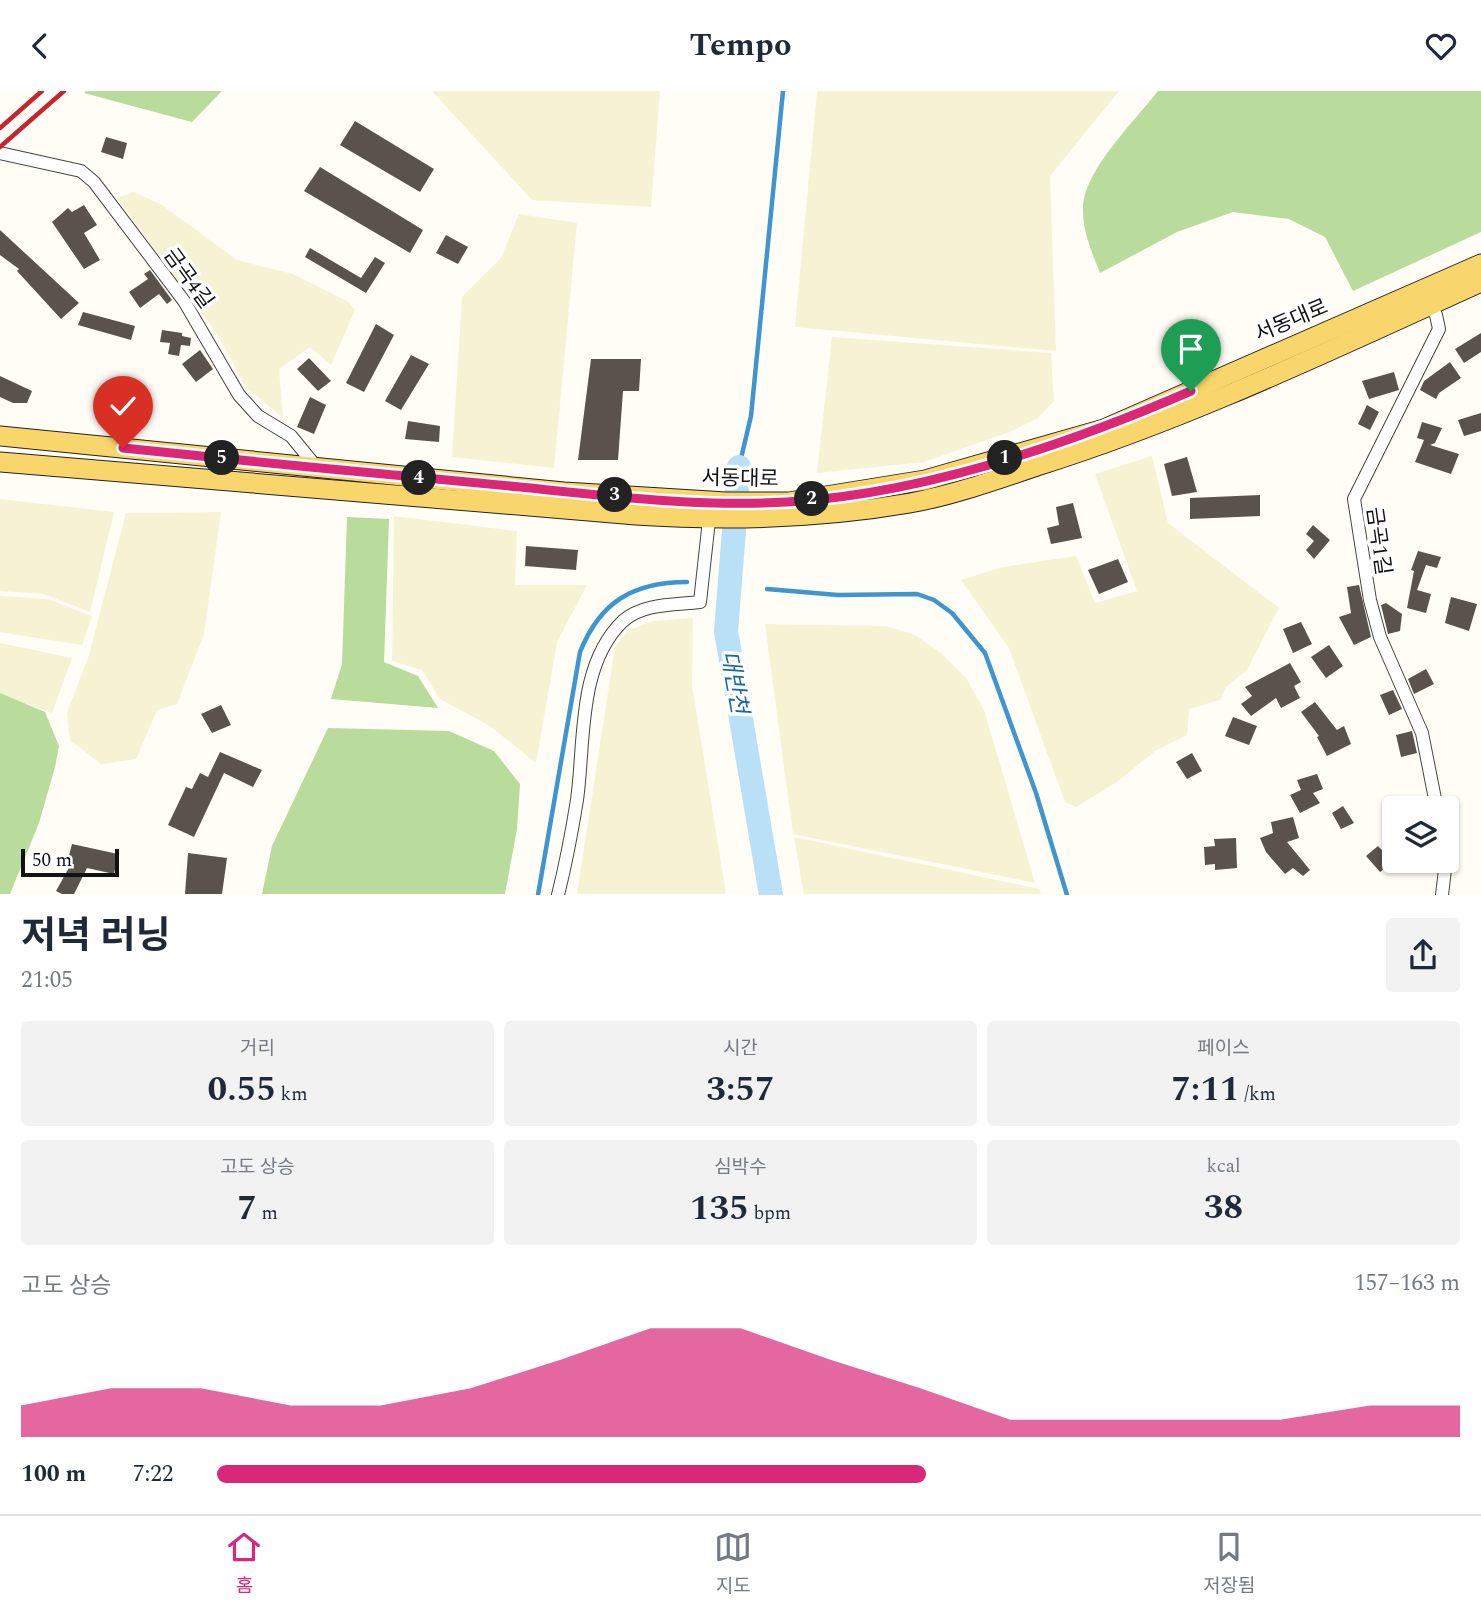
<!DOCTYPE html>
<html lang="ko">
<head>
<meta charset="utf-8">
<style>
	body { margin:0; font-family:Spectral,"Noto Sans KR",serif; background:#f2f2f3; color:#1f2937; height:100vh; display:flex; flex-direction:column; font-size:26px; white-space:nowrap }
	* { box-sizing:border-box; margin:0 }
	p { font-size:23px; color:#747a83 }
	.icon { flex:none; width:38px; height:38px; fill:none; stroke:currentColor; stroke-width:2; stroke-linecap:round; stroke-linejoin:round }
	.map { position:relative; height:804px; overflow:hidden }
	.panel { display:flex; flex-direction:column; background:#fff; flex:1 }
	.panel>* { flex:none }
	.buttons { position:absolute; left:1382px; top:705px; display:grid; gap:14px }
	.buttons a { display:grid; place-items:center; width:77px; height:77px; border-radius:7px; background:#fff; box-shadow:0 2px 5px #0004; font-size:35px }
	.scale { position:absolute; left:21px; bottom:18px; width:98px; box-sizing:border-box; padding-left:7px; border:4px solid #111; border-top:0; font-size:19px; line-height:24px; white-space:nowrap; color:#111; -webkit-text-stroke:5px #fff; paint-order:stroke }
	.pin { position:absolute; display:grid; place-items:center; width:60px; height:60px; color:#fff; margin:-72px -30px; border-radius:50% 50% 50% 0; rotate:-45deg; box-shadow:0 0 7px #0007 }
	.pin .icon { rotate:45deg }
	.km { position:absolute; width:35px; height:35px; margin:-18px; border-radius:50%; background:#222; color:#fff; font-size:19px; line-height:35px; text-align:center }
	.round { display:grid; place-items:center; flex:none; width:74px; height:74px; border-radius:7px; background:#f2f2f3 }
	.headline { display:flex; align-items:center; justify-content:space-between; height:119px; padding:0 21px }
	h1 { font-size:38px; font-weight:700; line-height:52px }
	.stats { display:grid; grid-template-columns:repeat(3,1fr); gap:10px; height:119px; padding:7px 21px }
	.stats div { display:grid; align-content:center; border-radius:7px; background:#f2f2f3; text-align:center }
	.stats b { font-size:35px; font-weight:700 }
	.stats small { font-size:19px; font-weight:400 }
	.stats p { font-size:19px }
	.chart { height:196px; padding:14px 21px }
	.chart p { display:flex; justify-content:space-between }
	.chart svg { width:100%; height:126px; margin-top:7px; fill:#db2777; opacity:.7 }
	ul { padding:0 21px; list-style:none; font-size:23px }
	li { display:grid; grid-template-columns:112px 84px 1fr; align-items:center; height:52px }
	li i { height:18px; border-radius:9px; background:#db2777 }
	header { display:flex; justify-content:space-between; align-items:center; height:91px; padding:0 21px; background:#fff; font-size:32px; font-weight:700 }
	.tabs { display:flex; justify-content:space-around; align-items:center; height:98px; border-top:2px solid #e0e1e3; background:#fff; font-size:19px; color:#747a83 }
	.tabs a { display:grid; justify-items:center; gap:4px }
	.tabs .active { color:#db2777 }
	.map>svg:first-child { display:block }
</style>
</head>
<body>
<header><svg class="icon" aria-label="back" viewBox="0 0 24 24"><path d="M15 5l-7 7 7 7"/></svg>Tempo<svg class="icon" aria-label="heart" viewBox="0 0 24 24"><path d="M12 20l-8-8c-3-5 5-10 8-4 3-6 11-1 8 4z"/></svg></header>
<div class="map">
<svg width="1481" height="804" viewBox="0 0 1481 804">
	<rect width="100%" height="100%" fill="#fffdf5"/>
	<g fill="#f6f3d4">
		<polygon points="432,0 660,0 651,116 532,109"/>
		<polygon points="817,0 1119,0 1050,85 1056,260 795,236"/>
		<polygon points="134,101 162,114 237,169 293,183 347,210 355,219 331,274 310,256 279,278 283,327 245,295 218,244 117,107"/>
		<polygon points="519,123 577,132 554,377 452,366 462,206 501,167"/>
		<polygon points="832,246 1051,262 1054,310 1038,327 1012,340 924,371 817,382"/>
		<polygon points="1152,365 1168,432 1279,517 1247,579 1226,596 1220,609 1189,618 1187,644 1155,660 1117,691 1076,716 1065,711 1009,557 961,489 1003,476 1076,465 1095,512 1137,500 1095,383"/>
		<polygon points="0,408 114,421 90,521 44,503 0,500"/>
		<polygon points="221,421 204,543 177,613 157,619 136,668 101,673 70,649 67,622 89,564 126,422"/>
		<polygon points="394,425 517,440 515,494 587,494 557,551 536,672 490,635 440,608 422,579 392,570"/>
		<polygon points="0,505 47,508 92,525 82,554 0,541"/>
		<polygon points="693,527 692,594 726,803 577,803 615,556 629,539 653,530"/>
		<polygon points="765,533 886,535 915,544 941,562 966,587 984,619 1035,792 793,743"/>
		<polygon points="0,552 72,567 52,622 0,603"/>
		<polygon points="794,746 1039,798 1041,803 804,803"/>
	</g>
	<g fill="#b9dc9c">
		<polygon points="86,0 222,0 192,31 84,2"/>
		<path d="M1158 0H1481V141L1353 200 1325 146 1289 128 1233 121 1177 141 1100 182C1092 161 1083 142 1083 119 1082 81 1135 30 1158 0Z"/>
		<polygon points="347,426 389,428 384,571 418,585 438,617 331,608 342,573"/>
		<polygon points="0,602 45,621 59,655 55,676 39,732 10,803 0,803"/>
		<polygon points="328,637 449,640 494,660 520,693 517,738 505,803 262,803 272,755"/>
	</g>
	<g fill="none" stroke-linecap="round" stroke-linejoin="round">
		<g stroke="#3f96cf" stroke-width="4.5">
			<polyline points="739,376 751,325 783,0"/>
			<polyline points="767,498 838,504 917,503 934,509 952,522 985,562 1036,702 1067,804"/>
			<path d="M538 804 580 561C600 511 633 491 687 491"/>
		</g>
		<polyline stroke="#b9e0f7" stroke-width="24" points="739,376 726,540 771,804"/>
	</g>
	<g fill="#5a524d">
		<polygon points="355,30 434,78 420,101 340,54"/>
		<polygon points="106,46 127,52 123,68 101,61"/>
		<polygon points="320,76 423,139 410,162 304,100"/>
		<polygon points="84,114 97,134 84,142 100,169 84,178 52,131 68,117 72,121"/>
		<polygon points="0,139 79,212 61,228 17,180 19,178 0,164"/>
		<polygon points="446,144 468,156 458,173 436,162"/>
		<polygon points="310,157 361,187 375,166 385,172 366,202 305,166"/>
		<polygon points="150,179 172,209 167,213 159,203 140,217 129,201 148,188 144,183"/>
		<polygon points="83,221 135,235 131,249 78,234"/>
		<polygon points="376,233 394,244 364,301 346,292"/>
		<polygon points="162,239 182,242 182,245 191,247 190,255 181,254 179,265 168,263 170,252 160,251"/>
		<polygon points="1481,242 1481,261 1464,272 1455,258"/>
		<polygon points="200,259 213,278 196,291 182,273"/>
		<polygon points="411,264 429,273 401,319 385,310"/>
		<polygon points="309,267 331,290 318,300 297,278"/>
		<polygon points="591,268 641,268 639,300 623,300 618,369 578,369"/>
		<polygon points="1450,271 1461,287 1439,302 1436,308 1420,299 1424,290"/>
		<polygon points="1394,281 1399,299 1369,308 1362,290"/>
		<polygon points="0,285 32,300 27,312 13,312 0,306"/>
		<polygon points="310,306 326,314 314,343 297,336"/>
		<polygon points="1367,314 1379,321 1370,339 1358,333"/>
		<polygon points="1481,322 1481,340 1464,345 1458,329"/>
		<polygon points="408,330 440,335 439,351 405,348"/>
		<polygon points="1422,331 1442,337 1435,352 1430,354 1459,363 1451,383 1415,371 1424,349 1417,347"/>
		<polygon points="1187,366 1197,401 1172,405 1164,373"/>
		<polygon points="1260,404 1260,425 1190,428 1190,407"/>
		<polygon points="1073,412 1082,447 1051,453 1047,437 1059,434 1056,416"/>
		<polygon points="1313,434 1330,449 1314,468 1306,459 1314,450 1306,443"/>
		<polygon points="526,455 578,459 576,479 525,475"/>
		<polygon points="1418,460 1441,466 1437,477 1426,474 1417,499 1431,503 1426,522 1407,517 1414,480 1411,479"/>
		<polygon points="1118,468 1128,491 1099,503 1088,479"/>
		<polygon points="1359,494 1371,546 1354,554 1339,526 1351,522 1347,496"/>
		<polygon points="1451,506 1477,513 1469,540 1445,532"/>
		<polygon points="1386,512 1402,523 1400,540 1388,543 1381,514"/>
		<polygon points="1301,531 1312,553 1293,562 1283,538"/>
		<polygon points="1329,554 1343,575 1326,587 1311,566"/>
		<polygon points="1290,572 1301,591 1294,595 1300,607 1281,617 1276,607 1251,625 1241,613 1252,605 1245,596"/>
		<polygon points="1426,578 1434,593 1414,603 1408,588"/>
		<polygon points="1393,599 1402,618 1389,624 1380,604"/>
		<polygon points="1315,611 1337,639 1344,635 1351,653 1327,665 1317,646 1319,645 1301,621"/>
		<polygon points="221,614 231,634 212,642 201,623"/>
		<polygon points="1233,626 1257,635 1249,654 1225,645"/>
		<polygon points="1412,640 1417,662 1401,666 1396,644"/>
		<polygon points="220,661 262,679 253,696 224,682 194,746 168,734 186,696 192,698 200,682 208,686"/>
		<polygon points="1192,662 1202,680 1187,688 1176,671"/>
		<polygon points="1317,683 1323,698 1313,702 1320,712 1300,722 1290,704 1301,699 1297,689"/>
		<polygon points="1343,715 1354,732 1341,738 1332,722"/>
		<polygon points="1293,726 1299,747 1287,751 1310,779 1303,785 1293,777 1285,783 1266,761 1260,747 1273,742 1271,731"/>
		<polygon points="1236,747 1237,777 1215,779 1215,773 1205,774 1204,756 1215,755 1214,748"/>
		<polygon points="72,753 118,763 114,783 87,777 74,803 62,803 56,800 71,773 67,772"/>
		<polygon points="1378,755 1393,771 1380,781 1366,765"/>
		<polygon points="188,762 227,767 222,803 185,803"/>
	</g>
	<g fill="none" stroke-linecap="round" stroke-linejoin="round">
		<defs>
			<g id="street">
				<polyline points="0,62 81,80 94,91 184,210 239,304 258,325 291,345 318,378"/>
				<polyline points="1428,211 1436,224 1439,238 1354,408 1370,509 1380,546 1422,642 1437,718"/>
				<path d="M558 804C566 772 572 740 577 709 585 652 577 574 623 530 643 512 675 514 700 511L709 429"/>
				<polyline points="1442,804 1446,770"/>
			</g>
			<g id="primary">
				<polyline points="0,345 564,401 726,411 789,411 925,389 1104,338 1481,173"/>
				<path d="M0 371 636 424C729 430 818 428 910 412 953 404 996 389 1037 375 1190 327 1335 257 1481 191"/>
			</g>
		</defs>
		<use href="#street" stroke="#444" stroke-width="14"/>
		<use href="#primary" stroke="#222" stroke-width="21"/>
		<use href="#street" stroke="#fff" stroke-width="12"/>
		<use href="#primary" stroke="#f9d66b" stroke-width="19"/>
		<g stroke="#c4262e" stroke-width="4.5">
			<polyline points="0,37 42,0"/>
			<polyline points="0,56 64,0"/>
		</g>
	</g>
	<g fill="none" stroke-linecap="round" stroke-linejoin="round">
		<defs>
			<path id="route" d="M123 357C255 371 388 384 520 396 608 405 699 416 787 411 921 403 1069 353 1191 300"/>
		</defs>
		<use href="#route" stroke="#fff" stroke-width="14"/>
		<use href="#route" stroke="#db2777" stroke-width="9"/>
	</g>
	<g text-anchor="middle" stroke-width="7" stroke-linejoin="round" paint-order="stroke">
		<g font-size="21" fill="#111" stroke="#fff">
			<text transform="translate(189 187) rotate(54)" y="7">금곡4길</text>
			<text transform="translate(1291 229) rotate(-23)" y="7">서동대로</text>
			<text transform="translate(740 387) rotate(1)" y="7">서동대로</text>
			<text transform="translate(1379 450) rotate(82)" y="7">금곡1길</text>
		</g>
		<g font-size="23" font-style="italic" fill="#1768a6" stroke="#fff">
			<text transform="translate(735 591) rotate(80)" y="8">대반천</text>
		</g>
	</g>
</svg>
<div class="buttons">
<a><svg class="icon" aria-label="layers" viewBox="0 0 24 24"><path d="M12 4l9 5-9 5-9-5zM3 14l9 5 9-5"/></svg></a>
</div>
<div class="scale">50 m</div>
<div class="pin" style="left:1191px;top:300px;background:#1e9e55"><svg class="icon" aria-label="arrive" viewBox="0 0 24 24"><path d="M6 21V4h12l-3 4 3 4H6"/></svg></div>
<div class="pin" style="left:123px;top:357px;background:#d93025"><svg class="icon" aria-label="check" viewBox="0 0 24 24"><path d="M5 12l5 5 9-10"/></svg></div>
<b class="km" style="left:1005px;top:367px">1</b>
<b class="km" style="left:812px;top:408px">2</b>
<b class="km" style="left:615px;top:404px">3</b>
<b class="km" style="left:419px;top:387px">4</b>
<b class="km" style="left:222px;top:367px">5</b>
</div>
<section class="panel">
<div class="headline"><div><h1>저녁 러닝</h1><p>21:05</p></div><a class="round"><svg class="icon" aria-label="share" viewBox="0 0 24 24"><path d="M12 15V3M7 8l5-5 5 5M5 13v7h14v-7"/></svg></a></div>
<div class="stats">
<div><p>거리</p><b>0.55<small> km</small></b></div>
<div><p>시간</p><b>3:57</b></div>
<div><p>페이스</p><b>7:11<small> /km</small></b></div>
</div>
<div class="stats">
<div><p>고도 상승</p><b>7<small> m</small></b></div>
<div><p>심박수</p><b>135<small> bpm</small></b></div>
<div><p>kcal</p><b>38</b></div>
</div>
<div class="chart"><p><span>고도 상승</span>157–163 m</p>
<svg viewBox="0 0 160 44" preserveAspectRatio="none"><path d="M0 44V33L10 27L20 27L30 33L40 33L50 27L60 17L70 6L80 6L90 17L100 27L110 38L120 38L130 38L140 38L150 33L160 33V44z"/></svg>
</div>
<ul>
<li><b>100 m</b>7:22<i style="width:57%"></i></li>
</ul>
</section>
<nav class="tabs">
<a class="active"><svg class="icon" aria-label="home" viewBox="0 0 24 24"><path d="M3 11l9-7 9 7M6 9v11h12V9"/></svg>홈</a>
<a><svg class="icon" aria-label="map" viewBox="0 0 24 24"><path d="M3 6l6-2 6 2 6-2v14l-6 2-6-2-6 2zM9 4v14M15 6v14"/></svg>지도</a>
<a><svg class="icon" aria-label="saved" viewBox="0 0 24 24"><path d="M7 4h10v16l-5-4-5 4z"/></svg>저장됨</a>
</nav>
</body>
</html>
